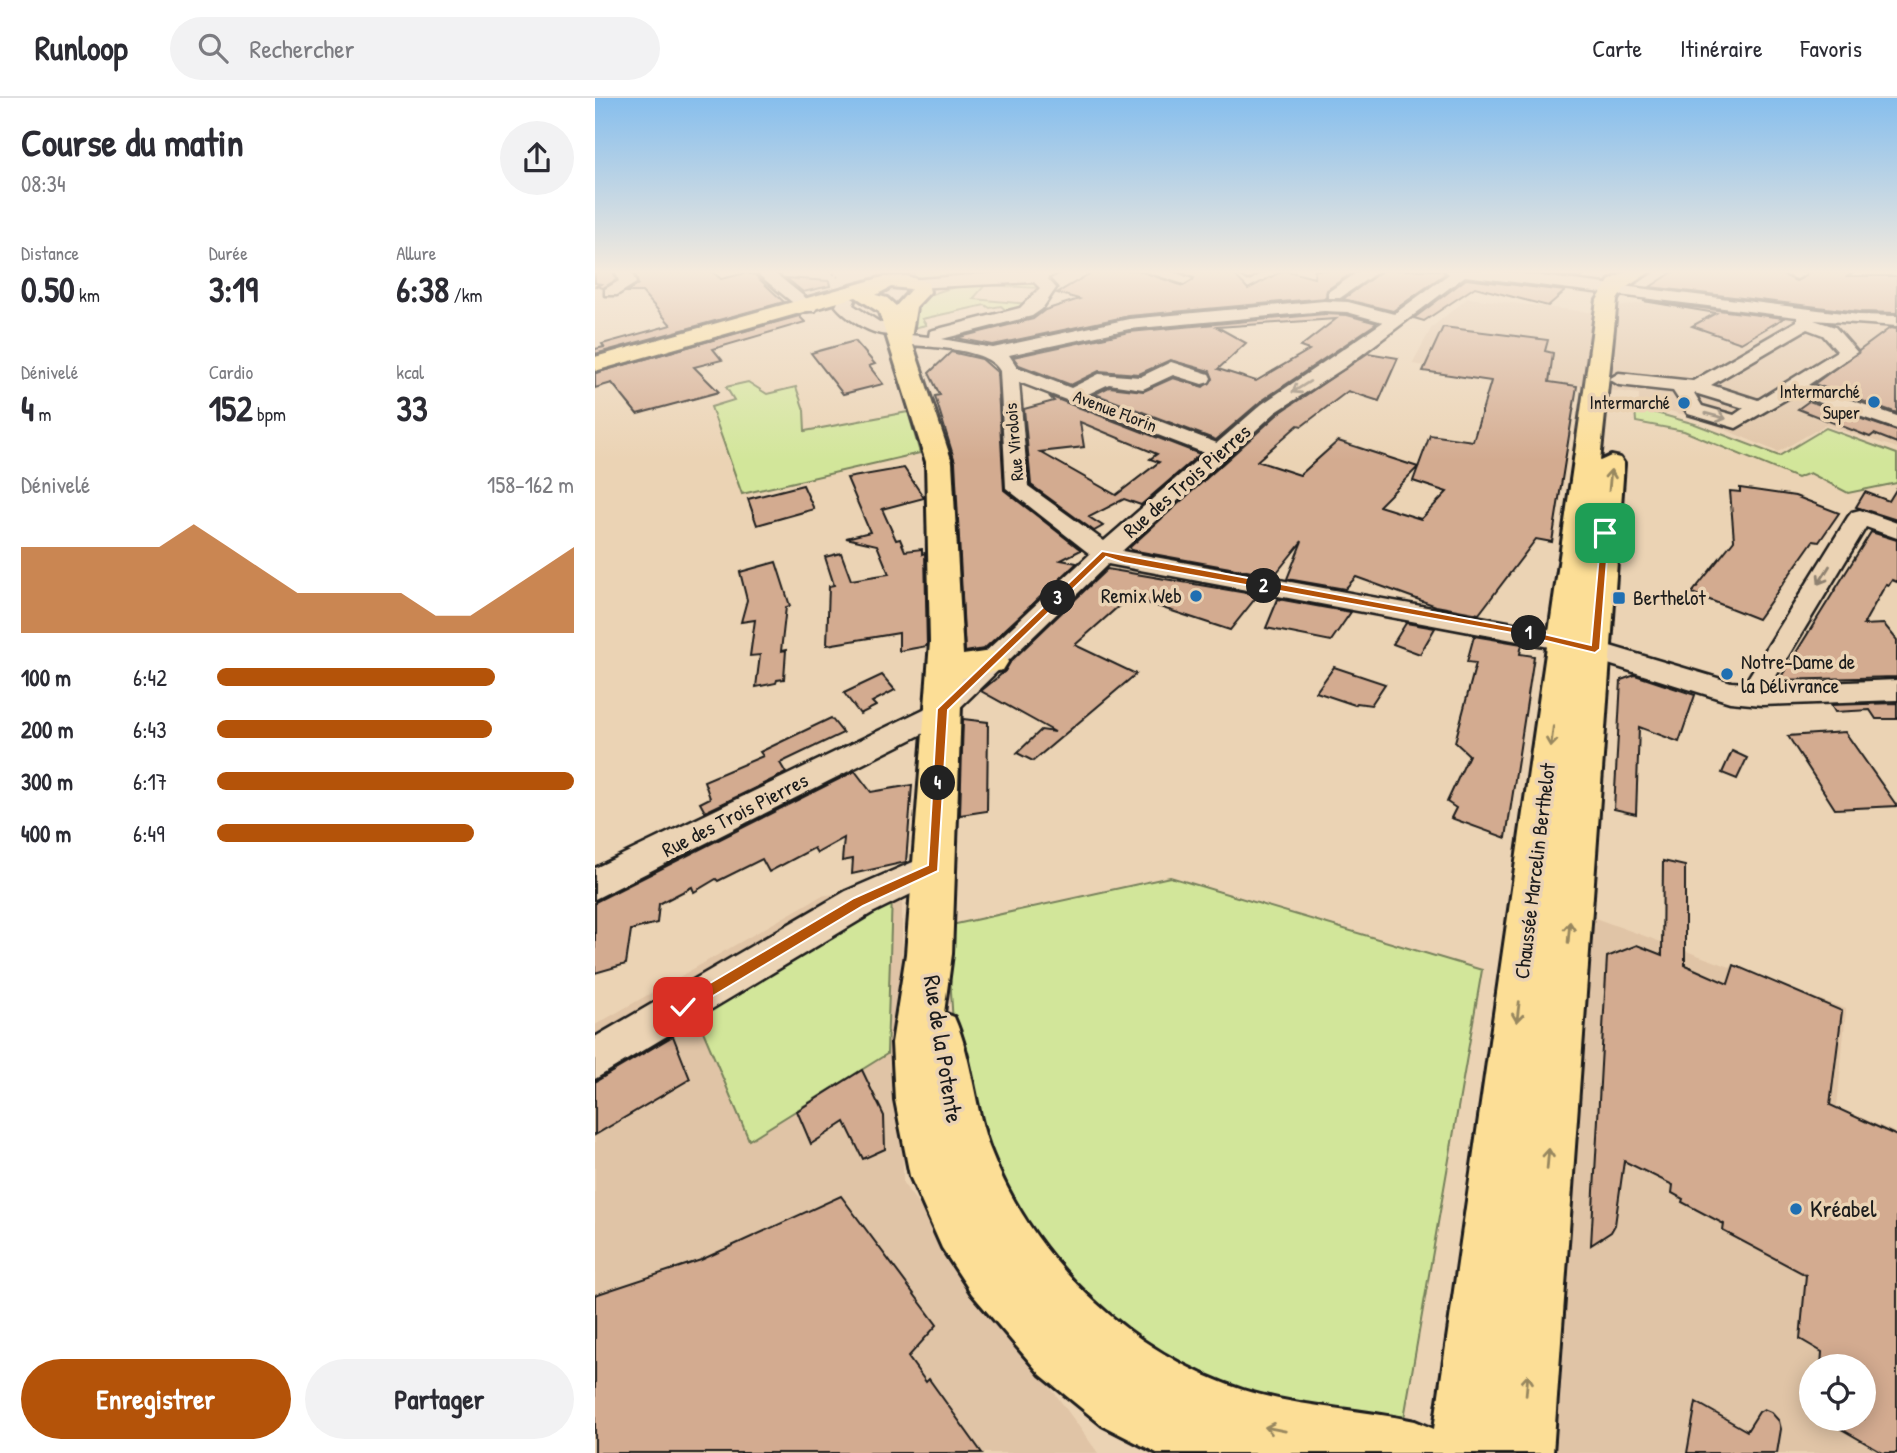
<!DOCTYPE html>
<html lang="fr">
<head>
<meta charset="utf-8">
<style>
	body { margin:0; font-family:"Patrick Hand",sans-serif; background:#f2f2f3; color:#2b2b33; height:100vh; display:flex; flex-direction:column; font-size:26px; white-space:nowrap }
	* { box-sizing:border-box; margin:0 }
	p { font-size:23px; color:#7c7c81 }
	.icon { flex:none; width:38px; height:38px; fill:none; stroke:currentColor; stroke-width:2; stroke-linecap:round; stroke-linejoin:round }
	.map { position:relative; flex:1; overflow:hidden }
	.details { display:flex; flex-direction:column; background:#fff; width:595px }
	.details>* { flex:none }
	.controls { position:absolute; left:1204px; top:1256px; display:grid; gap:14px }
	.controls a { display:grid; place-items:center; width:77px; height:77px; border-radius:50%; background:#fff; box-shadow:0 4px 18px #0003; font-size:35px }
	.pin { position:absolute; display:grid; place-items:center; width:60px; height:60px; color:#fff; margin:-30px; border-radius:14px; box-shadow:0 4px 10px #0006 }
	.km { position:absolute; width:35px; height:35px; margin:-18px; border-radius:50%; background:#222; color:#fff; font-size:19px; line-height:35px; text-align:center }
	.round { display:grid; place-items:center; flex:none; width:74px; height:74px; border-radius:37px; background:#f2f2f3 }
	.headline { display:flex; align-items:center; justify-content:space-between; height:119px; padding:0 21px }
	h1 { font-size:38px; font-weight:700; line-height:52px }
	.metrics { display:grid; grid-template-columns:repeat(3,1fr); gap:10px; height:119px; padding:7px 21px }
	.metrics div { display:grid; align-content:center }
	.metrics b { font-size:35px; font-weight:700 }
	.metrics small { font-size:19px; font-weight:400 }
	.metrics p { font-size:19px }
	.chart { height:196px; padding:14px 21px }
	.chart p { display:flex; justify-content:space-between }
	.chart svg { width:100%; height:126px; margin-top:7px; fill:#b45309; opacity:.7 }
	.primary-button { display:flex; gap:14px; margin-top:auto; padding:14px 21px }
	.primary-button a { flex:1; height:80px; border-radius:42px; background:#b45309; color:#fff; font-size:28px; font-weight:700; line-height:80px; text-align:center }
	.primary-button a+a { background:#f2f2f3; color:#2b2b33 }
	ul { padding:0 21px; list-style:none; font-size:23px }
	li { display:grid; grid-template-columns:112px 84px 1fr; align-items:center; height:52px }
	li i { height:18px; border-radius:9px; background:#b45309 }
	header { display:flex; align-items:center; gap:42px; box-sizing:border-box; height:98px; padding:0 35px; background:#fff; border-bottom:2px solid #e1e1e2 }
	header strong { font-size:33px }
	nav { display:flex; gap:38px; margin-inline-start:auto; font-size:24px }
	.search { width:490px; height:63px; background:#f2f2f3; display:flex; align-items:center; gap:18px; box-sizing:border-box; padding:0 24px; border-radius:38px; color:#7c7c81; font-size:26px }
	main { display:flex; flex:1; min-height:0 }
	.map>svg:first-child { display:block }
</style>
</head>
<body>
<header>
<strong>Runloop</strong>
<div class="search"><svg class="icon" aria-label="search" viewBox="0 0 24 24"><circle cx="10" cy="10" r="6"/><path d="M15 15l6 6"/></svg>Rechercher</div>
<nav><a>Carte</a><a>Itinéraire</a><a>Favoris</a></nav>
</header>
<main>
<section class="details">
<div class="headline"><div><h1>Course du matin</h1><p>08:34</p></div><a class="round"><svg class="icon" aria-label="share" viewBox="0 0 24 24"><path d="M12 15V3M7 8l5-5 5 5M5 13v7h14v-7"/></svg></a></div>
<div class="metrics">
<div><p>Distance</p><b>0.50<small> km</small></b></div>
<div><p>Durée</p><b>3:19</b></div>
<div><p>Allure</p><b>6:38<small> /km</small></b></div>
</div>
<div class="metrics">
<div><p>Dénivelé</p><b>4<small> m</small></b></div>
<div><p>Cardio</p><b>152<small> bpm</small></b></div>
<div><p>kcal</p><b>33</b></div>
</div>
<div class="chart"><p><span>Dénivelé</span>158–162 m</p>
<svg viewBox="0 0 160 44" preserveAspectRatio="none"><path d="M0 44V14L10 14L20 14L30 14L40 14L50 6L60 14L70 22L80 30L90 30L100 30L110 30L120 38L130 38L140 30L150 22L160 14V44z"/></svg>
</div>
<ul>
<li><b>100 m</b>6:42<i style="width:78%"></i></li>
<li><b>200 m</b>6:43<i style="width:77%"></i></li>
<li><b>300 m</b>6:17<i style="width:100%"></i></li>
<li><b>400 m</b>6:49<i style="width:72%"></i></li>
</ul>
<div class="primary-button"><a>Enregistrer</a><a>Partager</a></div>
</section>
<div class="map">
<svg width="1302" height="1355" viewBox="0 0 1302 1355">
	<rect width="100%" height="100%" fill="#ebd3b4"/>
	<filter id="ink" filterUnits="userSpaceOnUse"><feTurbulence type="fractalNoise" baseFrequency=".0143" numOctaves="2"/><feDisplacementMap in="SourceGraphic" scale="14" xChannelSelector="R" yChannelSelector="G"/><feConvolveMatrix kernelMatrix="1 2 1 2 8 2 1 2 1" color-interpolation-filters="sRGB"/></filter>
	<g filter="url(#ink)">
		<g fill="#e0c4a6" fill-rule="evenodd">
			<polygon points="873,200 993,214 1048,205 1099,212 1117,208 1283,227 1302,233 1302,350 1230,327 1183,354 1105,321 1044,305 1044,296 817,266 837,229"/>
			<polygon points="307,786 308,1085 503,1355 0,1355 0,927 226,798"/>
			<path d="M986 815 1251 911 1242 1009 1302 1035V1355H836ZM1216 1269H1269V1321H1216Z"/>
		</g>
		<g fill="#d2e69a" stroke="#77815b" stroke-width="2">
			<polygon points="319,172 450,172 319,181"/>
			<path d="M438 183 443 190 390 187 378 201 434 206 414 215 406 208 395 210 390 207 327 221 331 227 318 230 320 205C354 183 399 185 438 183Z"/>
			<polygon points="153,284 172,296 201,289 209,312 210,333 313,314 325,355 147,396 116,309 139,302 131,289"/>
			<polygon points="1040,309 1100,326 1184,358 1231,330 1302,356 1302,385 1253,395 1215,375 1202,380 1089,333 1041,324"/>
			<polygon points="575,779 887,872 808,1326 659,1311 548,1258 458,1179 393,1083 361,975 352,828"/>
			<polygon points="297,796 292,956 154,1042 102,919"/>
		</g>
		<g fill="#d3ab90" stroke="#1c1c1c" stroke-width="2" fill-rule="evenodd">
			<polygon points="0,172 18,172 21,182 8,190 1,188 6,186 0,185"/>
			<polygon points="39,172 115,172 126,181 151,175 160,177 189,204 0,256 0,251 9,249 7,246 76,227 47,194 32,194 43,186"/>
			<polygon points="501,172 543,172 588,188 599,180 581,172 635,172 653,191 689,172 719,180 720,172 761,172 732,192 731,200 534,218 398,247 361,240 438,221 450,212 484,201 462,195"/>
			<polygon points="788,172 847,172 850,176 798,213 748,201"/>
			<polygon points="919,172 995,172 986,180"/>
			<polygon points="1081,172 1177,172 1201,183 1211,178 1209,172 1262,172 1253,178 1302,178 1302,215 1264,214 1055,189"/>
			<polygon points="191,180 234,183 235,188 208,194"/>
			<polygon points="871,181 970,193 953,208 880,189 829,223 819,220"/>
			<polygon points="1048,203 1189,220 1146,245 1097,228 1121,215"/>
			<path d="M729 216 752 217 782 225 665 304 621 342 500 296 514 289 549 293 578 280 608 289 618 281 615 273 575 262 544 276 504 273 476 287 424 267 418 259 534 234ZM741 221 705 249 714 252 661 283 623 271 651 245 622 229Z"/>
			<polygon points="204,218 210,224 118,251 127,262 99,269 124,294 42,316 17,285 0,290 0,275"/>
			<polygon points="848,229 953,242 950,253 958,255 954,284 982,288 957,444 941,441 884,516 841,508 761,479 750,491 692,481 707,443 679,478 536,452 535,449 683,316 773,255 803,260 784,303 753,293 707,328 703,327 662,363 705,377 743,343 823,369 784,408 826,421 852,394 818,383 835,337 878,343 896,283 828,273"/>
			<polygon points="1295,230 1302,231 1302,315 1219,286"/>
			<polygon points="260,243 280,266 274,268 288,286 248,296 216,255"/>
			<polygon points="356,254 387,261 402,274 409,392 486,452 466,462 482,465 389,551 370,554 360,364 340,298 345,297 334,275"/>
			<path d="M454 298 605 356 546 407 529 401 494 419 508 428 499 433 436 387 429 311 459 303ZM485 324 562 356 555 361 564 364 521 397 445 354 489 349Z"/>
			<polygon points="1214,303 1302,333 1302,345 1279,336 1275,339 1203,311"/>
			<polygon points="309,370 329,400 287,411 301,442 305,441 310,453 327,451 327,456 330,455 332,548 304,553 304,535 232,547 234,488 239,487 230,459 246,455 256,482 294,476 282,447 251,440 275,434 252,380"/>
			<polygon points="208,387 219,411 162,427 153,401"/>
			<polygon points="1145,390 1200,398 1244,415 1224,444 1218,443 1163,521 1097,495 1139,442 1135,393 1145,394"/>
			<polygon points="1302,390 1302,422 1261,409 1270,394 1294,403"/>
			<polygon points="1276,434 1302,442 1302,484 1297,482 1294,487 1291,486 1268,527 1289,526 1302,542 1302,579 1184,582"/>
			<polygon points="181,464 195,508 191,509 186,553 191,552 189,581 182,582 181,585 161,589 165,557 155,558 160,522 146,524 152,502 145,474"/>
			<polygon points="512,471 663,497 635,532 534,499 480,547 541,576 438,663 422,655 446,632 460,634 386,593 410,573 415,564"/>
			<polygon points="683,501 732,510 756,514 736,543 671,530"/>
			<polygon points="811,525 840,530 825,556 798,546"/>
			<polygon points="879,538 927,546 925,556 939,558 911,740 856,720 861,710 852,704 874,657 860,644 881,565 872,564"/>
			<polygon points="739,569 790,586 776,607 762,605 760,607 721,594"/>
			<polygon points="287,577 300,592 277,604 281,608 265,616 249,595"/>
			<polygon points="1040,577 1100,597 1084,644 1044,629 1041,716 1019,711 1026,582"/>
			<polygon points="1302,605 1302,621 1281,621 1275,612 1240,614 1236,607"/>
			<polygon points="236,620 248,635 185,665 191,675 110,714 105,705 115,700 109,683 168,658 165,654"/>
			<polygon points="368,621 393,624 392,713 365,717"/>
			<polygon points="1250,634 1302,708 1240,711 1193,638"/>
			<polygon points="1137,653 1152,660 1142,681 1127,675"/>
			<polygon points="260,673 276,694 317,687 311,764 257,776 258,761 247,763 249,740 222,755 219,750 174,774 167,761 123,783 121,781 99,794 97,789 64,806 62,825 36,832 31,866 0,875 0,804"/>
			<polygon points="1068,763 1090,768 1090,867 1133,886 1139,867 1247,913 1235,1007 1302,1038 1302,1355 1288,1355 1229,1321 1269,1321 1269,1269 1226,1269 1227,1254 1205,1241 1211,1177 1128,1133 1129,1126 1087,1104 1088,1101 1077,1095 1078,1087 1029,1063 1020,1127 1016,1134 996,1147 1012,859 1042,847 1067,857"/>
			<polygon points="78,938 95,981 0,1037 0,984"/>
			<polygon points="267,972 289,1018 290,1051 268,1061 250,1024 216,1046 202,1013"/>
			<polygon points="246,1098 342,1227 313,1259 331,1284 334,1281 387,1355 0,1355 0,1197 106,1162"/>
			<polygon points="1101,1304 1152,1333 1164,1314 1169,1311 1176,1314 1184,1323 1186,1331 1182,1355 1092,1355"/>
		</g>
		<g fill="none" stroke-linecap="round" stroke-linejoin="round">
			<defs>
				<g id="minor">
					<polygon points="20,172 36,172 41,185 22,197 10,197 10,191 24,183"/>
					<polygon points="158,172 176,172 222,209 220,213 208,213"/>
					<path d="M444 172H469L452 180 461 190 447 211 437 218 347 241 398 250 534 221 729 203 753 204 799 216 854 176 850 172H897L1264 217 1302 218V228L1219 222 1240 229 1262 254 1213 287 1302 318V331L1200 296 1141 330 1093 316 1078 293 1024 287 1014 281 1024 275 1098 283 1202 223V219L870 178 749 270 681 314 527 453 968 534 1136 584 1150 585 1253 419 1257 414 1265 412 1302 425V440L1271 429 1178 583 1179 587 1302 582V602L1167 607 1135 604 965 551 513 466 349 625 0 801V770L329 611 495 456 411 390 405 273C393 249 330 249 305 246L296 241 305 236 334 239 335 233 425 210 445 190 439 184 317 190 311 188V182ZM729 213 752 214 788 224 667 306 622 345 493 296 514 286 548 291 578 277 607 286 614 284 616 280 614 276 576 264 545 279 504 276 476 290 422 269 414 257 534 231ZM1212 231 1228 237 1242 253 1163 302 1116 287ZM424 284 610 355 509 443 433 388ZM1099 295 1103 296 1149 310 1139 317 1107 308Z"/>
					<polygon points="546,172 573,172 597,181 589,186"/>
					<polygon points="668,172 653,181 645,176 648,172"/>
					<polygon points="766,172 785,172 745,200 733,200 733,194"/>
					<polygon points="1179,172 1205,172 1210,176 1202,181"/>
					<path d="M252 197 260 202 258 207 286 225H301L310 230C292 249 253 223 241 208L246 198Z"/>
					<polygon points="339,755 351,759 356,769 351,779 277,815 0,981 0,939 251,793"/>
				</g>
				<path id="major" d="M1034 172H1058L1029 191 1022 202 1005 363 1016 358 1025 360 1029 366 958 1355H562L507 1327 446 1277 377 1196 347 1150 315 1078 300 1002 297 945 311 856 335 544 331 364 284 214 261 199 0 273V259L288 179 312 178 333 185 335 194 321 209 316 241 357 364 368 557 396 553 408 556 413 564 408 572 367 580 357 856 349 915 359 919C378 961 379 1012 397 1056 440 1165 537 1256 648 1292 703 1309 763 1311 820 1323L839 1331 1002 202 1014 183ZM296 189 316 191 301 208 292 200 281 197Z"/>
			</defs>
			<use href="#minor" stroke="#1c1c1c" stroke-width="5"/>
			<use href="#major" stroke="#1c1c1c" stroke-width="6"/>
			<polyline stroke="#1c1c1c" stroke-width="2" stroke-dasharray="2.5 2.5" stroke-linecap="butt" points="234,172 243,179"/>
			<use href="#minor" fill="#ebd3b4" fill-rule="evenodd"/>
			<use href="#major" fill="#fcde96" fill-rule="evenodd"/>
		</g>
		<defs><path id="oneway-shaft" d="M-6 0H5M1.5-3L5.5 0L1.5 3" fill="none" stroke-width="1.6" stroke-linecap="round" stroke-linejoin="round" transform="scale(1.75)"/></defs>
		<g stroke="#8e8170">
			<use href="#oneway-shaft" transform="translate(706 289) rotate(148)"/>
			<use href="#oneway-shaft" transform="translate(1121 318) rotate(15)"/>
			<use href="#oneway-shaft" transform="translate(1229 477) rotate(122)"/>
		</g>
		<g stroke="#97875f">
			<use href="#oneway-shaft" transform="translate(1015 382) rotate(-85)"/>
			<use href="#oneway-shaft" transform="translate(957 639) rotate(97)"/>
			<use href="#oneway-shaft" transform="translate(974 834) rotate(-85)"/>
			<use href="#oneway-shaft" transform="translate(923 914) rotate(97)"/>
			<use href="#oneway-shaft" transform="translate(953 1061) rotate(-85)"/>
			<use href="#oneway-shaft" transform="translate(932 1287) rotate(-85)"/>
			<use href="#oneway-shaft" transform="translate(680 1331) rotate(-169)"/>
		</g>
	</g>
	<linearGradient id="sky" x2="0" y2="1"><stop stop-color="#86beed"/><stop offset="0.48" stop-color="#f6ebdd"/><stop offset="1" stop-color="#f6ebdd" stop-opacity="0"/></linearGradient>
	<rect width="1302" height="362" fill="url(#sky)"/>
	<polygon fill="#b45309" stroke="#fff" stroke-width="2" points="1010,432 1014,435 1005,551 1000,555 923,536 529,465 511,459 353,612 343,773 268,808 93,913 83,913 83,904 259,800 333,767 342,611 507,453 923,530 996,547 1006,435"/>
	<g fill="#1f6fb2" stroke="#ebd3b4" stroke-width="2.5">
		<circle cx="1279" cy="304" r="7"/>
		<circle cx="1089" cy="305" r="7"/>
		<circle cx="601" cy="498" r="7"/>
		<rect x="1017" y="493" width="14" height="14" rx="3.5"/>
		<circle cx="1132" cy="576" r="7"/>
		<circle cx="1201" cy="1111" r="7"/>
	</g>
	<g text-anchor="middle" stroke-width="7" stroke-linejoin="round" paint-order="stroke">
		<g font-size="18" fill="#1c1c1c" stroke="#ebd3b4" text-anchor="end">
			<text x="1265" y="300">Intermarché<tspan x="1265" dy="21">Super</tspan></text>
			<text x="1075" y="311">Intermarché</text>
		</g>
		<g font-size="18" fill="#1c1c1c" stroke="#ebd3b4">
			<text transform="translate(520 313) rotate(21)" y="6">Avenue Florin</text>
			<text transform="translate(419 344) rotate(-95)" y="6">Rue Virolois</text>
		</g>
		<g font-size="21" fill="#1c1c1c" stroke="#ebd3b4">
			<text transform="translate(592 383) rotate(-41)" y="7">Rue des Trois Pierres</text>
			<text transform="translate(140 717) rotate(-27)" y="7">Rue des Trois Pierres</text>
			<text transform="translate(940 773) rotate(-83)" y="7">Chaussée Marcelin Berthelot</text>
		</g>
		<g font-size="21" fill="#1c1c1c" stroke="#ebd3b4" text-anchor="start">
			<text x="587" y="505" text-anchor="end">Remix Web</text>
			<text x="1038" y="507">Berthelot</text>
			<text x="1146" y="571">Notre-Dame de<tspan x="1146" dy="24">la Délivrance</tspan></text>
		</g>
		<g font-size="24" fill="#1c1c1c" stroke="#ebd3b4">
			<text transform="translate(348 951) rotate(81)" y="8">Rue de la Potente</text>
		</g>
		<g font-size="24" fill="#1c1c1c" stroke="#ebd3b4" text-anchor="start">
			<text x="1215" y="1119">Kréabel</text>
		</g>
	</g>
</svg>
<div class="controls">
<a><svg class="icon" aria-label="locate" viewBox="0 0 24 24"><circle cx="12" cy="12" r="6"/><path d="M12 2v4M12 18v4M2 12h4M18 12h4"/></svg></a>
</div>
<div class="pin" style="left:1010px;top:435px;background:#1e9e55"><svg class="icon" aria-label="arrive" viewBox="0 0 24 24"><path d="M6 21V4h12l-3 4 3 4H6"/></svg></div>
<div class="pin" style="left:88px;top:909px;background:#d93025"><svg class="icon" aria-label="check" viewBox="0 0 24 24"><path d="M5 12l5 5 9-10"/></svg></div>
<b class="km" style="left:934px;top:535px">1</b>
<b class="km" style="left:669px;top:488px">2</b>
<b class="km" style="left:463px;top:500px">3</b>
<b class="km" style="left:343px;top:685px">4</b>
</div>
</main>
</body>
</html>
